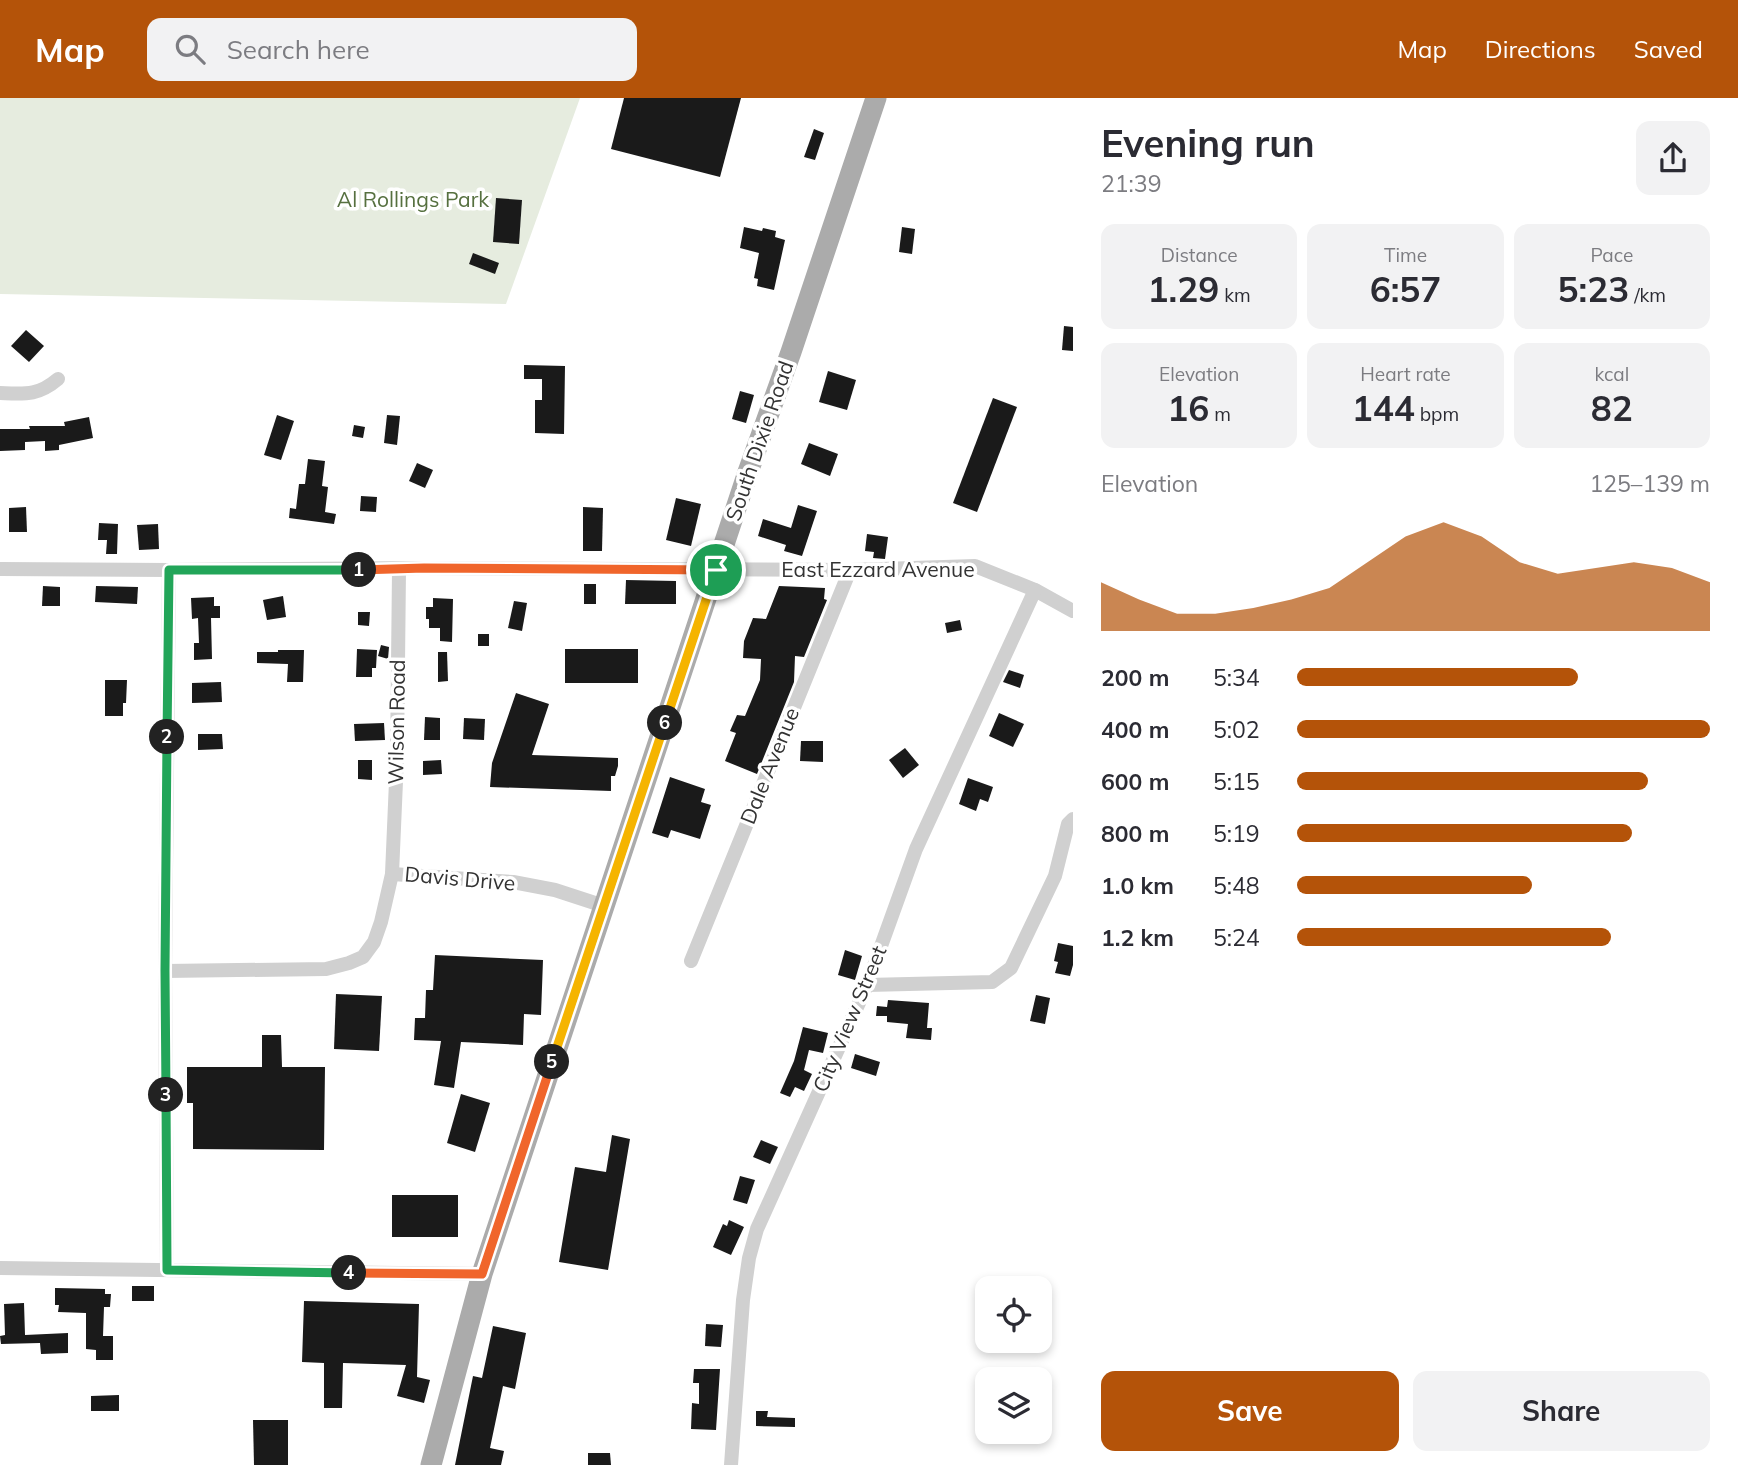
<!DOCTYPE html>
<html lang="en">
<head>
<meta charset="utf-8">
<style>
	body { margin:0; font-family:Mulish,sans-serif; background:#f2f2f3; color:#2b2b33; height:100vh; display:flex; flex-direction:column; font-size:26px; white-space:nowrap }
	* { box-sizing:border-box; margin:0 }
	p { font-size:23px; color:#7c7c81 }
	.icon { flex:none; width:38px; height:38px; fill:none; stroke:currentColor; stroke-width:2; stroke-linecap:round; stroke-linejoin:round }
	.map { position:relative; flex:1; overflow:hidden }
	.panel { display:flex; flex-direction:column; background:#fff; width:665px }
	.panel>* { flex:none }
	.controls { position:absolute; left:975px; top:1178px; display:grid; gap:14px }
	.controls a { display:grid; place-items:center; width:77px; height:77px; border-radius:14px; background:#fff; box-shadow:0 4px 10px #0003; font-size:35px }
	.pin { position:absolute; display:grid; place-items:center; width:60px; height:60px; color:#fff; margin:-30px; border:4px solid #fff; border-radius:50%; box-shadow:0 2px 7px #0007 }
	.km { position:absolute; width:35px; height:35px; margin:-18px; border-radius:50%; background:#222; color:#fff; font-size:19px; line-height:35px; text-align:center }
	.round { display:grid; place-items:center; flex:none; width:74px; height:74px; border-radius:14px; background:#f2f2f3 }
	.overview { display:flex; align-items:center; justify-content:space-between; height:119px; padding:0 28px }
	h1 { font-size:38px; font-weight:700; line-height:52px }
	.stats { display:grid; grid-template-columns:repeat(3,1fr); gap:10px; height:119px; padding:7px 28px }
	.stats div { display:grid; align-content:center; border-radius:14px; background:#f2f2f3; text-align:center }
	.stats b { font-size:35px; font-weight:700 }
	.stats small { font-size:19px; font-weight:400 }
	.stats p { font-size:19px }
	.chart { height:196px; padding:14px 28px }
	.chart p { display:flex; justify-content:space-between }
	.chart svg { width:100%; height:126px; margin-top:7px; fill:#b45309; opacity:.7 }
	.cta { display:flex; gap:14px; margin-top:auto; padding:14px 28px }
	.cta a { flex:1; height:80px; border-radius:14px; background:#b45309; color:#fff; font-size:28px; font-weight:700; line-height:80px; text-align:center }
	.cta a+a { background:#f2f2f3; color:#2b2b33 }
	ul { padding:0 28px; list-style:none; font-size:23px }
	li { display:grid; grid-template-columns:112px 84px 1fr; align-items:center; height:52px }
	li i { height:18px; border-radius:9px; background:#b45309 }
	header { display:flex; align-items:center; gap:42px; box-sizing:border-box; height:98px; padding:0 35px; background:#b45309; color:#fff }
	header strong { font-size:33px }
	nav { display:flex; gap:38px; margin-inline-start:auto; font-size:24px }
	.search { width:490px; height:63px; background:#f2f2f3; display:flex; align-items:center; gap:18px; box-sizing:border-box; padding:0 24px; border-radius:14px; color:#7c7c81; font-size:26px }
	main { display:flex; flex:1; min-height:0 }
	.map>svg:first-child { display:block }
</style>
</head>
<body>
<header>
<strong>Map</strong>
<div class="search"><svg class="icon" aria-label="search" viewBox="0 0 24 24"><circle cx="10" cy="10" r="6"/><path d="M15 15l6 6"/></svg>Search here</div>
<nav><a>Map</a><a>Directions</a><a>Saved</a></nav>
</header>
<main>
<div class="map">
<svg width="1073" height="1367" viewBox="0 0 1073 1367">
	<rect width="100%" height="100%" fill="#fff"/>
	<polygon fill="#e6ecdf" points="0,0 580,0 506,206 0,196"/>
	<g fill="#1a1a1a">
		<polygon points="624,0 741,0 720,79 611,51"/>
		<polygon points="814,31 824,35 815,62 804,59"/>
		<polygon points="496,100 522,102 519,146 493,144"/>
		<polygon points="744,129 762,133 763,130 776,133 775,139 785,142 774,192 757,188 758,181 754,180 759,155 740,150"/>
		<polygon points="902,129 915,131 912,156 899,154"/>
		<polygon points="473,155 499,165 495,176 469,166"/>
		<polygon points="1064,228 1073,229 1073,253 1062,252"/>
		<polygon points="26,232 44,248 29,264 11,248"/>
		<polygon points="524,267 565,268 564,336 535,335 535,302 542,302 542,281 524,281"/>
		<polygon points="828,273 856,282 847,312 819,304"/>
		<polygon points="740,293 754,297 746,325 732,321"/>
		<polygon points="993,300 1017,309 977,414 953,405"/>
		<polygon points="277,317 294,323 281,362 264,357"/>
		<polygon points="387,317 400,318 397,347 384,345"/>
		<polygon points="89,319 93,340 59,347 59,352 45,353 45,343 25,344 25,352 0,353 0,331 30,331 29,328 65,328 64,324"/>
		<polygon points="354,327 365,329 363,340 352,338"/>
		<polygon points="809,345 838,356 830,378 801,366"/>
		<polygon points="308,361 325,363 322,388 328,389 325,414 336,416 334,426 289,420 290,410 296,411 299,386 305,386"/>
		<polygon points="417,365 433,372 425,390 409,383"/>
		<polygon points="361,398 377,399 376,414 360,413"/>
		<polygon points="676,400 701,406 691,448 666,442"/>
		<polygon points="798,407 817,413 802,458 784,453 786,447 758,438 763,421 791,430"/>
		<polygon points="26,409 27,434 9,434 9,410"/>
		<polygon points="583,409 603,410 602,453 583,453"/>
		<polygon points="99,425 118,426 117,456 106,456 107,442 98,442"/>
		<polygon points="158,426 159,451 139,452 137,427"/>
		<polygon points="867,436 888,439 885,461 873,460 874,454 865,453"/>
		<polygon points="626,482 676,483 676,506 625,506"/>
		<rect x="584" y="486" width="12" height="20"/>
		<polygon points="43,488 60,489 60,508 42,508"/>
		<polygon points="96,488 138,489 137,506 95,504"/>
		<polygon points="779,488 825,490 824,501 827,502 804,559 795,558 794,584 757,676 725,663 736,635 730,633 737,617 745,618 760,582 761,561 743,560 744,543 753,520 766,521"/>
		<polygon points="283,498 286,519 267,522 263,502"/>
		<polygon points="214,499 214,508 220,508 220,520 211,520 212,561 194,562 194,545 199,545 198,520 192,521 191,500"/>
		<polygon points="433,500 453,501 452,544 440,543 440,530 429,530 429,521 426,521 426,509 433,509"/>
		<polygon points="514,503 527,505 522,533 508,530"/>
		<polygon points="358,514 370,514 369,528 358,527"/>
		<polygon points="960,522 962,532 947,535 945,525"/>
		<rect x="478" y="536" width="11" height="12"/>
		<polygon points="381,547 389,549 388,561 378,558"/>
		<polygon points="357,551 377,552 376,570 372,570 372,579 356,579"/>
		<rect x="565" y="551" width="73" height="34"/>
		<polygon points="278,552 304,552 303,584 287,584 288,566 257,565 257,554 278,554"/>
		<polygon points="438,554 447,554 448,583 438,584"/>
		<polygon points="1009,572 1024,577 1020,590 1003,584"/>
		<polygon points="105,582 127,582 126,605 123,605 123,618 105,618"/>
		<polygon points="221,584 222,604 192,605 192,585"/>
		<polygon points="516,595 549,606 532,657 618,660 618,668 615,678 611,678 611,693 490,689 492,665"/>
		<polygon points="999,615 1024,626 1013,649 989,638"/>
		<polygon points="425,619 440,620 440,642 424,642"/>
		<polygon points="464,620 485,621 484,642 463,641"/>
		<polygon points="384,625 385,642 355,643 354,626"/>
		<polygon points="198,636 222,636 223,651 198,652"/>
		<polygon points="801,643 823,643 823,664 800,663"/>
		<polygon points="905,650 919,667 903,680 889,662"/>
		<polygon points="358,662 372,662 372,682 358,681"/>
		<polygon points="441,662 442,676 423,677 423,663"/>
		<polygon points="670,679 705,691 701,704 711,707 700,741 671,732 668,740 652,735"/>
		<polygon points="968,680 993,689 988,704 980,701 976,713 959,706"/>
		<polygon points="1058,845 1073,848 1073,867 1070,878 1055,875 1058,864 1054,863"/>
		<polygon points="845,852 862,858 855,882 838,877"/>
		<polygon points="435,857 543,862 541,917 524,916 523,947 461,944 454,990 434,987 441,943 414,942 415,920 425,920 426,892 433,892"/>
		<polygon points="336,896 382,898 379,953 334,951"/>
		<polygon points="1036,897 1050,900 1045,926 1030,923"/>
		<polygon points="888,902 929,905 927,930 932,930 931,942 906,940 908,926 887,924 887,918 876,918 877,908 887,909"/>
		<polygon points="803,929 828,935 823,955 809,952 804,972 812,976 804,993 795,989 790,999 780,995 794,963"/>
		<polygon points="262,937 281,937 282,969 325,969 324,1052 193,1051 193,1005 187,1005 187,969 262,969"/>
		<polygon points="855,956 880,964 876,978 851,970"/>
		<polygon points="461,996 490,1005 475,1054 447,1045"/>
		<polygon points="612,1037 630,1041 608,1172 559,1164 575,1069 606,1074"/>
		<polygon points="761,1042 778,1049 770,1066 753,1059"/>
		<polygon points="740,1078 755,1082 747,1106 733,1102"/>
		<rect x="392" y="1097" width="66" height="42"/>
		<polygon points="729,1122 744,1129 731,1157 713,1149 723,1126 727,1128"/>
		<rect x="132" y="1188" width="22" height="15"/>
		<polygon points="55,1190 105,1191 105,1196 111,1196 110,1209 104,1209 103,1238 113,1238 113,1262 96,1262 96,1252 86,1251 86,1215 58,1214 59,1207 55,1207"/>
		<polygon points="304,1203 419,1206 417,1279 430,1282 424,1305 397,1298 406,1267 343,1265 342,1310 324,1310 324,1265 302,1264"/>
		<polygon points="24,1205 25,1237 68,1235 68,1255 41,1256 40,1245 1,1246 0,1238 5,1237 4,1206"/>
		<polygon points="706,1226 723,1227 721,1249 705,1248"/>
		<polygon points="493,1228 526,1235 515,1291 503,1288 490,1350 504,1353 501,1367 455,1367 473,1278 482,1280"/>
		<polygon points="694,1271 720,1271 716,1332 691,1331 692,1305 699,1306 699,1285 693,1285"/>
		<polygon points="119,1297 119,1313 91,1313 91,1298"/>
		<polygon points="756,1313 768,1313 767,1319 795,1320 795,1329 756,1328"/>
		<polygon points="253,1322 288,1322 288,1367 254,1367"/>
		<polygon points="588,1355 610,1355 611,1367 588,1367"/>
	</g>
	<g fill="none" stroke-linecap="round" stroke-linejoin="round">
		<g stroke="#d0d0d0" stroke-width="14">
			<path d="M0 295C25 296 38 298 58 281"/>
			<polyline points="0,471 169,472 424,470 850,472 975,468 1035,492 1073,513"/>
			<polyline points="392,776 513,784 555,792 604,808"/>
			<polyline points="691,863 850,472"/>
			<polyline points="165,873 326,871 349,865 363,859 374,844 381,824 392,776 397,660 399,472"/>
			<polyline points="867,887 992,884 1011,870 1055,778 1068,726 1073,721"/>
			<polyline points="0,1170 482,1176"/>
			<polyline points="167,1172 165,873 169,472"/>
			<polyline points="731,1367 743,1202 749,1160 757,1131 867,887 916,751 1035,492"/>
		</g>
		<polyline stroke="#ababab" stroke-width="21" points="431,1367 482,1176 748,374 791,254 876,0"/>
	</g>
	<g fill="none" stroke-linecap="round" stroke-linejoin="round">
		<defs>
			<polyline id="split-1" points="359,472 424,470 716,472"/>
			<polyline id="split-2" points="167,639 169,472 359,472"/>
			<polyline id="split-3" points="166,997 165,873 167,639"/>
			<polyline id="split-4" points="166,997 167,1172 349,1175"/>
			<polyline id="split-5" points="349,1175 482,1176 552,964"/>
			<polyline id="split-6" points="552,964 665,625"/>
			<polyline id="split-7" points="665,625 716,472"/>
		</defs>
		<use href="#split-1" stroke="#fff" stroke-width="14"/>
		<use href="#split-2" stroke="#fff" stroke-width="14"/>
		<use href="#split-3" stroke="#fff" stroke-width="14"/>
		<use href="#split-4" stroke="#fff" stroke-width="14"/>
		<use href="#split-5" stroke="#fff" stroke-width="14"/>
		<use href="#split-6" stroke="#fff" stroke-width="14"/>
		<use href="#split-7" stroke="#fff" stroke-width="14"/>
		<use href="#split-1" stroke="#f0652b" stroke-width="9"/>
		<use href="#split-2" stroke="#22a559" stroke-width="9"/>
		<use href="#split-3" stroke="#22a559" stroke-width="9"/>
		<use href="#split-4" stroke="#22a559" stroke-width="9"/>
		<use href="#split-5" stroke="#f0652b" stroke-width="9"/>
		<use href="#split-6" stroke="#f5b400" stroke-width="9"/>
		<use href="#split-7" stroke="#f5b400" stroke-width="9"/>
	</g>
	<g text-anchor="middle" stroke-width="7" stroke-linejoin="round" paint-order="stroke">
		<g font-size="21" fill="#56703f" stroke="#fff">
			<text x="413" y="109">Al Rollings Park</text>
		</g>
		<g font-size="21" fill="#333" stroke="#fff">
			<text transform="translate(760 343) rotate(-71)" y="7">South Dixie Road</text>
			<text x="878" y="479">East Ezzard Avenue</text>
			<text transform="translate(397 624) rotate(-89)" y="7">Wilson Road</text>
			<text transform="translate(770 668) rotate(-68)" y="7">Dale Avenue</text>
			<text transform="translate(460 781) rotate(5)" y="7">Davis Drive</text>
			<text transform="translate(850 921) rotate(-67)" y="7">City View Street</text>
		</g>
	</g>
</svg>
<div class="controls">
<a><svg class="icon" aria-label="locate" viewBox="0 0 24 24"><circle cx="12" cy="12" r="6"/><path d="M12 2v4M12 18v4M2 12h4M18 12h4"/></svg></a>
<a><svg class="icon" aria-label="layers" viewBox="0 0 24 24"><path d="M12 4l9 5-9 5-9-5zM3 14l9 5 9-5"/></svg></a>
</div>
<div class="pin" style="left:716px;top:472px;background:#1e9e55"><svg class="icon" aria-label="arrive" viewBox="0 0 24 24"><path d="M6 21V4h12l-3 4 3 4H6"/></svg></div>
<b class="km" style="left:359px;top:472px">1</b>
<b class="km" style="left:167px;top:639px">2</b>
<b class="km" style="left:166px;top:997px">3</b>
<b class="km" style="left:349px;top:1175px">4</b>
<b class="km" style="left:552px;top:964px">5</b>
<b class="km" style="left:665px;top:625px">6</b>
</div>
<section class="panel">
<div class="overview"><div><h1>Evening run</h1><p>21:39</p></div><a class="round"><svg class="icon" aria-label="share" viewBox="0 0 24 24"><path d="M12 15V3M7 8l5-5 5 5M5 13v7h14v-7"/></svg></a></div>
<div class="stats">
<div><p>Distance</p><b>1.29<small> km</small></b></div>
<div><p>Time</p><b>6:57</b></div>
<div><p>Pace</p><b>5:23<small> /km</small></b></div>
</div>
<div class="stats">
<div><p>Elevation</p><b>16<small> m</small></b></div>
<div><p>Heart rate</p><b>144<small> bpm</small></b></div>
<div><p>kcal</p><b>82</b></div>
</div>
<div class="chart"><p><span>Elevation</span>125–139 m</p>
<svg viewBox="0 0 160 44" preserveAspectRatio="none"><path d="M0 44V27L10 33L20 38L30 38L40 36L50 33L60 29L70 20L80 11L90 6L100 11L110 20L120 24L130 22L140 20L150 22L160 27V44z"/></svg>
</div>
<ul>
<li><b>200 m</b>5:34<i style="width:68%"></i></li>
<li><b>400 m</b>5:02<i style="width:100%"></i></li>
<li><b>600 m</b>5:15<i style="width:85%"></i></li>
<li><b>800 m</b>5:19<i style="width:81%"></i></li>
<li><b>1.0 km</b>5:48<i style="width:57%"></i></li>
<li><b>1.2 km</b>5:24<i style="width:76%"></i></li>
</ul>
<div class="cta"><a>Save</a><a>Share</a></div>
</section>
</main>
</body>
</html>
